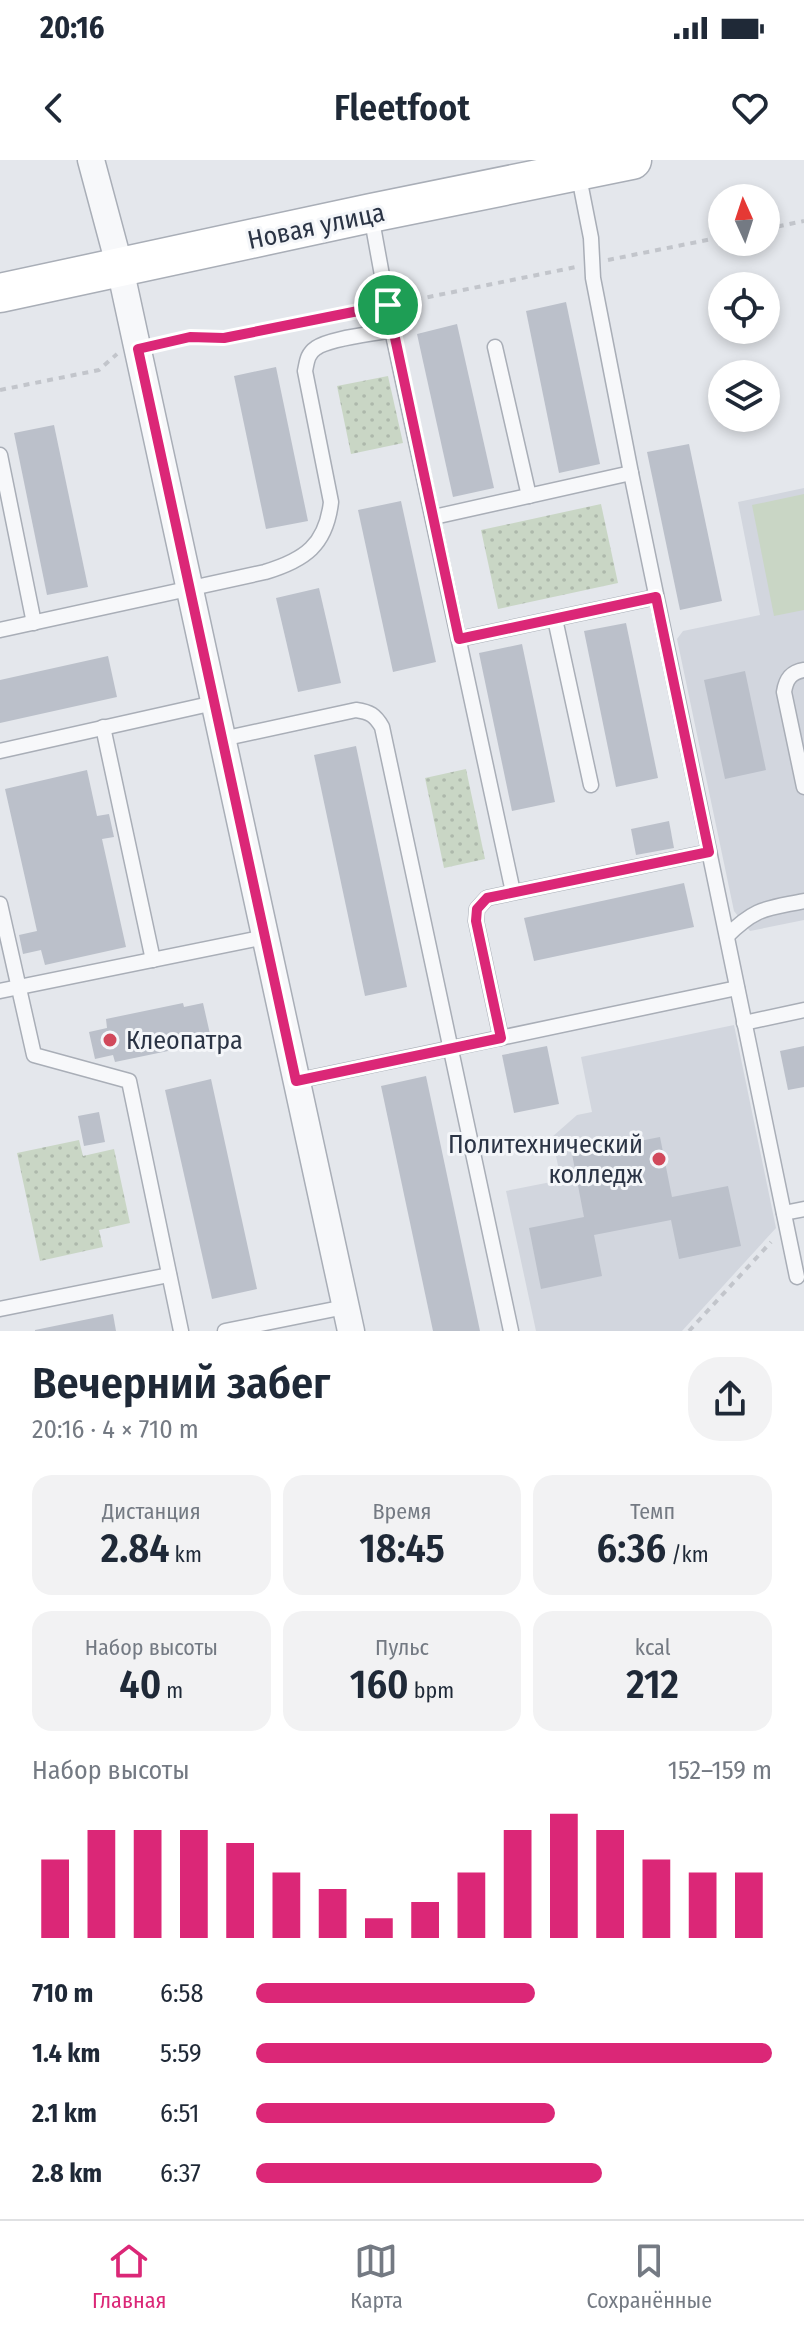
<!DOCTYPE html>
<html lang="ru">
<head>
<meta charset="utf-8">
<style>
	body { margin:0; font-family:"Fira Sans Condensed",sans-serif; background:#f2f2f3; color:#1f2937; height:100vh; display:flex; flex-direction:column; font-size:30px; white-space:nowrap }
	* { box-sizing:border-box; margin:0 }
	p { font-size:26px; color:#747a83 }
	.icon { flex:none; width:44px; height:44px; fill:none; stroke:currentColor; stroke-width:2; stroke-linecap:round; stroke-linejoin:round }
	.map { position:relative; height:1171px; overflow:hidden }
	.drawer { display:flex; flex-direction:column; background:#fff; flex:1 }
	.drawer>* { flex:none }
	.needle { width:52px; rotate:357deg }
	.tools { position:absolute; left:708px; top:24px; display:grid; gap:16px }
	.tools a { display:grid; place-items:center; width:72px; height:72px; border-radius:50%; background:#fff; box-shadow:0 4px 12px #0003; font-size:40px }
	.pin { position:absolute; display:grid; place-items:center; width:68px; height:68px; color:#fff; margin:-34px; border:4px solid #fff; border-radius:50%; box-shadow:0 2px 8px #0007 }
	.round { display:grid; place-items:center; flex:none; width:84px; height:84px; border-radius:32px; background:#f2f2f3 }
	.headline { display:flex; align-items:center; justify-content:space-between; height:136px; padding:0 32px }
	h1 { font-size:44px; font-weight:600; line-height:60px }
	.metrics { display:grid; grid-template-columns:repeat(3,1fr); gap:12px; height:136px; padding:8px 32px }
	.metrics div { display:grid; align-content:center; border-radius:20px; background:#f2f2f3; text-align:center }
	.metrics b { font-size:40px; font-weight:600 }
	.metrics small { font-size:22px; font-weight:400 }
	.metrics p { font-size:22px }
	.chart { height:224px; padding:16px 32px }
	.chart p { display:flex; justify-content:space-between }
	.chart svg { width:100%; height:144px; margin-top:8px; stroke:#db2777; stroke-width:6 }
	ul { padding:0 32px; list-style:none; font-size:26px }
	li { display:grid; grid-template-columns:128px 96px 1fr; align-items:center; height:60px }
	li i { height:20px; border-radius:10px; background:#db2777 }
	.status { display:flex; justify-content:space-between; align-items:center; height:56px; padding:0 40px; background:#fff; direction:ltr }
	.status svg { height:22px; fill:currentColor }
	header { display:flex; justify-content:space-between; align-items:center; height:104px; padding:0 32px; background:#fff; font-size:36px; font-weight:600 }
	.tab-bar { display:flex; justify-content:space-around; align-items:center; height:112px; border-top:2px solid #e0e1e3; background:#fff; font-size:22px; color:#747a83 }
	.tab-bar a { display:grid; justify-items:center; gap:4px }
	.tab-bar .selected { color:#db2777 }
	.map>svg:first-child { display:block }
</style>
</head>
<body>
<div class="status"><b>20:16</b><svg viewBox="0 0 49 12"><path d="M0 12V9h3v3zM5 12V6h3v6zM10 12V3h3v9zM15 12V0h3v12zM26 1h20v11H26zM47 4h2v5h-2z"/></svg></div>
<header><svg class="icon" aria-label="back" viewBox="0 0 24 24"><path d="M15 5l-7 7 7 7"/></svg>Fleetfoot<svg class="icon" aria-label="heart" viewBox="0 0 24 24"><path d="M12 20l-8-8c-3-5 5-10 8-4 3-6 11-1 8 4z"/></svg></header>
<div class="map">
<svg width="804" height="1171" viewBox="0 0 804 1171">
	<defs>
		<pattern id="park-dots" width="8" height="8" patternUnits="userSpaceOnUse" patternTransform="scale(2)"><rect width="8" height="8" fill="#c9d6c5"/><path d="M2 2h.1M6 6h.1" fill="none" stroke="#adb8ab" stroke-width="1.8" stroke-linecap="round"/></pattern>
	</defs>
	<rect width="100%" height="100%" fill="#e4e7ec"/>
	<g fill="#d2d6de">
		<polygon points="804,328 804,760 750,771 734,751 677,479 683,471 760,455 738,342"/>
		<polygon points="734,865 776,1068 682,1171 536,1171 506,1031 561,1020 552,977 577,955 592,952 581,897"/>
	</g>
	<polygon fill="#c9d6c5" points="804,334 804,450 774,456 752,345"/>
	<g fill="url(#park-dots)">
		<polygon points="388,216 403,283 351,294 337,226"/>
		<polygon points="601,344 618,423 498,449 481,370"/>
		<polygon points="466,609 485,699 444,708 425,618"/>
		<polygon points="79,980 83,996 114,989 130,1063 99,1070 103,1087 40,1101 17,993"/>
	</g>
	<g fill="#bbc0ca">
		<polygon points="566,142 600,304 559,313 526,151"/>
		<polygon points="457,164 494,328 453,337 417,174"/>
		<polygon points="276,207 308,361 266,369 234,216"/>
		<polygon points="54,265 88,427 47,435 14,273"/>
		<polygon points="689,284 722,441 680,450 647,292"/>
		<polygon points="401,341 436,502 393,512 358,350"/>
		<polygon points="319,428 341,523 298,532 276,438"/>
		<polygon points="626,463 658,618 616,627 584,471"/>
		<polygon points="522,484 555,642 512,651 479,493"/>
		<polygon points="108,496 117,537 0,563 0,520"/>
		<polygon points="745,511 766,610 725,619 704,520"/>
		<polygon points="356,586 407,827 365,836 314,595"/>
		<polygon points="87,610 97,656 109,654 114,677 102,679 126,787 45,805 41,790 23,794 19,775 37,771 5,629"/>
		<polygon points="669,661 674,688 636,695 631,669"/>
		<polygon points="684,723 694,767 534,801 524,758"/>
		<polygon points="183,843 184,847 203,843 210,874 190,878 192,886 115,902 113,895 95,899 89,872 107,868 106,859"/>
		<polygon points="547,886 559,944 514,953 502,895"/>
		<polygon points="804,886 804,927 788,930 780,891"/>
		<polygon points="426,916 480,1171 433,1171 381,926"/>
		<polygon points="211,919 257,1129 212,1139 165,930"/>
		<polygon points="99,952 105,982 84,986 78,956"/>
		<polygon points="660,977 672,1037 728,1026 741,1086 679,1099 671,1060 594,1075 602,1116 541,1129 529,1068 584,1057 572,994"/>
		<polygon points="113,1154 116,1171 35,1171 35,1170"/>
	</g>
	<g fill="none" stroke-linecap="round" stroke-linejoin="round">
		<defs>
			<g id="lane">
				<polyline points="578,12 591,78 593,118 631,313 797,1117"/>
				<polyline points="371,55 392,170 513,732"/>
				<polyline points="495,187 529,336"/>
				<polyline points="0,295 34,463"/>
				<polyline points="434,357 631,313"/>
				<polyline points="555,459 591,625"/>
				<path d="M0 470 265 412C305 400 326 385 331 342L305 211C307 202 307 194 316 188 330 178 374 174 392 170"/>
				<polyline points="459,479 656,437"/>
				<path d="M804 510C791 512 786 519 784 532L804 627"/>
				<polyline points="103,567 153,800"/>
				<path d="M222 579 356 550C370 552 375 555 382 567L511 1171"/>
				<polyline points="0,591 214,543"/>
				<polyline points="0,744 34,895 129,921 181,1171"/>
				<path d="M727 776C756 747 766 749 804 741"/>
				<polyline points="0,831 265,777"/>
				<polyline points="744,863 804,850"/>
				<polyline points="501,878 476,761 477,749 487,738 709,692"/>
				<polyline points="296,921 737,828"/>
				<polyline points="784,1053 804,1049"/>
				<polyline points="0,1149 169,1115"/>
				<polyline points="225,1171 345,1147"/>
			</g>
			<polyline id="street" points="91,0 120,108 351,1171"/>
			<polyline id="secondary" points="0,133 371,53 632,0"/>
		</defs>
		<use href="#lane" stroke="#a9aeb7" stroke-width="17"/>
		<use href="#street" stroke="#a9aeb7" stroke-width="29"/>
		<use href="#secondary" stroke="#a9aeb7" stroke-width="41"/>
		<g stroke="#c2c5cb" stroke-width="4" stroke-dasharray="6 6" stroke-linecap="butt">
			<polyline points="766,69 804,61"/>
			<polyline points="608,100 722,77"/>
			<polyline points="404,142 576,107"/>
			<polyline points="160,184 190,177 224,178 372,148"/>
			<polyline points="0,230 99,210 117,194"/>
			<polyline points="689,1171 771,1082"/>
		</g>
		<use href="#lane" stroke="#f7f8fa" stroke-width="14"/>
		<use href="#street" stroke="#f7f8fa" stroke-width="26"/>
		<use href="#secondary" stroke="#fff" stroke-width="38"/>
	</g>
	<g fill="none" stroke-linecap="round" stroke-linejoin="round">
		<defs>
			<polygon id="route" points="388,145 459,479 656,437 709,692 487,738 477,749 476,761 501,878 296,921 138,189 190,177 224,178"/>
		</defs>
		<use href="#route" stroke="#fff" stroke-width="16"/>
		<use href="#route" stroke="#db2777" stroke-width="10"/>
	</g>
	<g fill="#d1495b" stroke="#f4f6f9" stroke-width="3">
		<circle cx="110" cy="880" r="8"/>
		<circle cx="659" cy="999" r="8"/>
	</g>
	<g text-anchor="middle" stroke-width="6" stroke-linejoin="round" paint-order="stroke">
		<g font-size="26" fill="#2b3445" stroke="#f4f6f9">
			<text transform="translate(316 66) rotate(-12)" y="9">Новая улица</text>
		</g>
		<g font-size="26" fill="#2b3445" stroke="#f4f6f9" text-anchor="start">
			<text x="126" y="889">Клеопатра</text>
			<text x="643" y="993" text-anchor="end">Политехнический<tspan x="643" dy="30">колледж</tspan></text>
		</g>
	</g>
</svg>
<div class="tools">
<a><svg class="needle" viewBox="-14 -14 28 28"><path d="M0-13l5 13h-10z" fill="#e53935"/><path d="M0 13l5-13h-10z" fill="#747a83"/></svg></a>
<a><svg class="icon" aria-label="locate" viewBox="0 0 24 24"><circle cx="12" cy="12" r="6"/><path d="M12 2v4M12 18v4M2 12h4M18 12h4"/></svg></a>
<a><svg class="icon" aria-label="layers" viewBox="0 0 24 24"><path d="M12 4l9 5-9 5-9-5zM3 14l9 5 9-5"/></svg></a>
</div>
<div class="pin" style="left:388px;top:145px;background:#1e9e55"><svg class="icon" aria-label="arrive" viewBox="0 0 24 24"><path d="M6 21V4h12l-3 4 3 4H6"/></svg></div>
</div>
<section class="drawer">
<div class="headline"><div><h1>Вечерний забег</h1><p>20:16 · 4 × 710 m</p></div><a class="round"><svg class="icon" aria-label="share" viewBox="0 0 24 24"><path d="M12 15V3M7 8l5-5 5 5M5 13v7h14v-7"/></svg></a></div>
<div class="metrics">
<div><p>Дистанция</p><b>2.84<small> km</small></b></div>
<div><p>Время</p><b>18:45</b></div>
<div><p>Темп</p><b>6:36<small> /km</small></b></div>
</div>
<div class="metrics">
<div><p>Набор высоты</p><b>40<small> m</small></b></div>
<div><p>Пульс</p><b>160<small> bpm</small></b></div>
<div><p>kcal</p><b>212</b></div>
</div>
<div class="chart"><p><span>Набор высоты</span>152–159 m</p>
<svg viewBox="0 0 160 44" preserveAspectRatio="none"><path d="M5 44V20M15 44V11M25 44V11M35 44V11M45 44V15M55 44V24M65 44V29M75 44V38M85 44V33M95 44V24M105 44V11M115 44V6M125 44V11M135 44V20M145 44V24M155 44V24"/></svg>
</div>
<ul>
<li><b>710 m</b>6:58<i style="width:54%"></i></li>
<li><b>1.4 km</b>5:59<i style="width:100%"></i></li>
<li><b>2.1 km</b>6:51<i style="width:58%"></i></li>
<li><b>2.8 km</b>6:37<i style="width:67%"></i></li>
</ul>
</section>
<nav class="tab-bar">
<a class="selected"><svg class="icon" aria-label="home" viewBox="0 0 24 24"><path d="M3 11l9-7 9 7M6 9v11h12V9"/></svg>Главная</a>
<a><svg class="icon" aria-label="map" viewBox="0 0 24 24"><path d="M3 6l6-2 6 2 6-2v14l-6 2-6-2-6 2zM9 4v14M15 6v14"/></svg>Карта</a>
<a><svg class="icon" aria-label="saved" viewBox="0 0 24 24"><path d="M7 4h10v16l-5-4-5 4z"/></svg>Сохранённые</a>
</nav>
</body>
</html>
